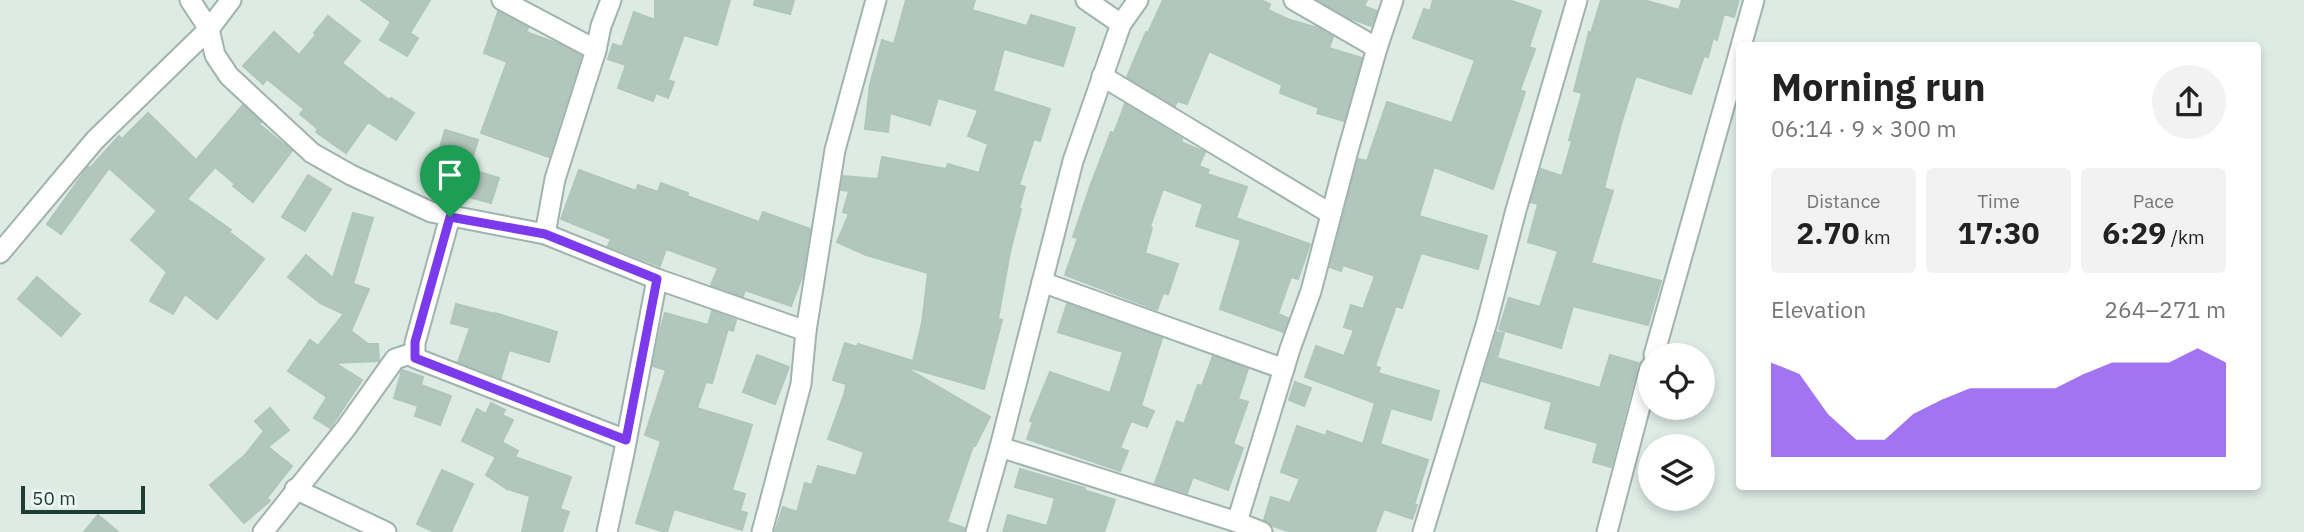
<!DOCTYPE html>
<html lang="en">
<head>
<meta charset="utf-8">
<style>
	body { margin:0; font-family:"IBM Plex Sans",sans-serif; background:#f2f2f2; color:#222; height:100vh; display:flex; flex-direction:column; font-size:26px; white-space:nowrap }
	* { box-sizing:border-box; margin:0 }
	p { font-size:23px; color:#767676 }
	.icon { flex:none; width:38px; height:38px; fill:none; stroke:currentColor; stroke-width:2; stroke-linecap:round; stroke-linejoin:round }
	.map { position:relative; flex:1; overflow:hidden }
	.drawer { position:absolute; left:1736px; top:42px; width:525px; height:448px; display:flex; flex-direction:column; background:#fff; border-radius:7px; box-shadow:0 4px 10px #0003 }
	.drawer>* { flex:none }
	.buttons { position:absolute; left:1638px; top:343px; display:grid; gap:14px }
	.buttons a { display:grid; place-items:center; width:77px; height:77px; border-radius:50%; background:#fff; box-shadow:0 4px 10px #0003; font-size:35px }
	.scale { position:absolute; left:21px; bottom:18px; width:124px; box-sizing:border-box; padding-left:7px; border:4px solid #1d3d35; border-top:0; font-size:19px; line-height:24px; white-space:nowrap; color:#1d3d35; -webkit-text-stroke:5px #eef8f3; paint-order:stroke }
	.pin { position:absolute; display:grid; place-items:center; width:60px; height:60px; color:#fff; margin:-72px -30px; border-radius:50% 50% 50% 0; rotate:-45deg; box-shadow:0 0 7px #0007 }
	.pin .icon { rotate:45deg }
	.round { display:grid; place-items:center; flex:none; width:74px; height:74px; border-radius:37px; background:#f2f2f2 }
	.head { display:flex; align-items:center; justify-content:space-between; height:119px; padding:0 35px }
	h1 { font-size:38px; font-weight:700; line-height:52px }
	.metrics { display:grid; grid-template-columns:repeat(3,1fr); gap:10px; height:119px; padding:7px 35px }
	.metrics div { display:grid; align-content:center; border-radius:7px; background:#f2f2f2; text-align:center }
	.metrics b { font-size:30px; font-weight:700 }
	.metrics small { font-size:19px; font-weight:400 }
	.metrics p { font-size:19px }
	.chart { height:196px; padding:14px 35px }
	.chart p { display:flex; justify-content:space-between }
	.chart svg { width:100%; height:126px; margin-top:7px; fill:#7c3aed; opacity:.7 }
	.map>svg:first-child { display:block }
</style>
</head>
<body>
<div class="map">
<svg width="2304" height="532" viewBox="0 0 2304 532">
	<rect width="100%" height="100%" fill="#deebe5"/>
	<g fill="#b3c6be" stroke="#afc6bd" stroke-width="2">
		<polygon points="361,0 430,0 410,33 418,38 407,56 380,40 391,22"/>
		<polygon points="655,0 730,0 717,45 684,35 668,80 674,82 668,98 656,93 653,101 618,88 626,65 608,59 613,44 622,47 634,12 655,20"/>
		<polygon points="755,0 794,0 790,14 754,5"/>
		<polygon points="906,0 975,0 972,10 1027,26 1031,15 1075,28 1063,66 1004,49 993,91 1050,109 1040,141 1034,139 1019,185 1025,187 1019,208 1021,209 1010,252 998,319 1002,320 984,389 911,368 912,366 910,370 990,417 975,446 973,446 947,522 964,528 964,532 775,532 783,507 797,512 805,483 812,485 818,466 856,476 864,452 828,439 845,392 846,384 833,380 845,343 857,347 858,344 913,361 922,323 928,273 866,255 837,242 849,214 843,212 849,191 841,190 843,176 878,179 882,157 946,169 948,164 979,173 988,144 968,136 978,110 938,98 930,125 890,113 888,132 865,129 870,85 882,40 894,44"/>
		<polygon points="1163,0 1261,0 1270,4 1268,10 1290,20 1318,28 1333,37 1329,48 1362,58 1344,121 1317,113 1319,108 1280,93 1282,85 1209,51 1187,104 1177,101 1175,106 1127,77 1146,32 1148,33"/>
		<polygon points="1318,0 1367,0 1364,6 1377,11 1371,26 1349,18"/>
		<polygon points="1433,0 1509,0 1541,11 1529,47 1535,49 1520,90 1525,92 1493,189 1434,167 1419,216 1487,236 1478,269 1421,253 1402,308 1396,306 1375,366 1380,368 1378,373 1439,391 1431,420 1391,408 1380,444 1428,460 1414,505 1417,505 1412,519 1384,509 1375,532 1291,532 1273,526 1264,520 1271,497 1290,503 1300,479 1281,472 1297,426 1326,436 1327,431 1363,444 1375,403 1305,377 1316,346 1344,356 1354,330 1344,327 1351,305 1363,309 1375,276 1343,265 1341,271 1330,267 1358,159 1367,161 1387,102 1452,123 1475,60 1413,38 1424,9 1430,11"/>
		<polygon points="1601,0 1644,0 1679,10 1682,0 1739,0 1734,17 1724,14 1717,40 1713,38 1708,57 1704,56 1691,94 1636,76 1621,124 1604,188 1613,191 1591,263 1661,281 1648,325 1573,306 1561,348 1499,329 1509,298 1540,307 1558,251 1528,242 1538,204 1531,202 1541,169 1562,176 1572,141 1569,140 1582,93 1574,91 1589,32 1591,33"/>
		<polygon points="498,12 528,28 526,32 559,44 581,56 549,157 481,133 507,62 484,53"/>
		<polygon points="328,16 360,41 342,63 389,100 391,98 414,113 396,140 368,122 346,153 316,132 318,129 300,114 304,109 267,79 263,84 243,66 274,32 299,55 316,35 314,33"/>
		<polygon points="1125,104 1182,139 1181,142 1205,152 1199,166 1209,170 1207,174 1247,187 1236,218 1310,244 1298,279 1291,277 1278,314 1288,318 1283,332 1220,309 1241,240 1196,226 1203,204 1163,189 1150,227 1152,228 1145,253 1178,264 1168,294 1163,293 1157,310 1065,275 1078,238 1073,237 1091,184 1111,132 1114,133"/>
		<polygon points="243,105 261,122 259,124 292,151 253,202 233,186 235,184 215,167 187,199 231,230 229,232 264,259 217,319 185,294 173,314 150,301 167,272 131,240 157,211 109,168 61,234 47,224 88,167 90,168 119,136 122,139 148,113 196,160"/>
		<polygon points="445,130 478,140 469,169 499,178 491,203 429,186"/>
		<polygon points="579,170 636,191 638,185 658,192 661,183 688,193 687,196 759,222 763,212 810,229 802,277 791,306 745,290 743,296 711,285 718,268 666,249 660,266 608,246 611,239 561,219"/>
		<polygon points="308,175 331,189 305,231 282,217"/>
		<polygon points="353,213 373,218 353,284 369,289 351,331 368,344 378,344 379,361 335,363 362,380 330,428 314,418 327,397 288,371 310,340 318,346 344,314 320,303 288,277 306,255 333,278"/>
		<polygon points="37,277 80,314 61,336 18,299"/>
		<polygon points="456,304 495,314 495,313 557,332 549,362 509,350 501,378 458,362 470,328 451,323"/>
		<polygon points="1067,304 1162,338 1141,406 1154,411 1147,427 1131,421 1120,448 1128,451 1120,471 1027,439 1033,422 1030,421 1050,372 1110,393 1123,352 1058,332"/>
		<polygon points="712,311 736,320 733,331 728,329 712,383 706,382 697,408 752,425 732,490 745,494 740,511 747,513 742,530 674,509 667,532 665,532 636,523 661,441 645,435 666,370 653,366 660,331 665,313 708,325"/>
		<polygon points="1497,332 1504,333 1497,358 1600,388 1610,355 1638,363 1611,467 1593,462 1598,443 1545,428 1552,402 1482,381"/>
		<polygon points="757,355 789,367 775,404 743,392"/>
		<polygon points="1213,356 1248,369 1238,399 1248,402 1233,444 1243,448 1228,490 1193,477 1187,493 1155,483 1177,421 1184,424 1198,385 1202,386"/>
		<polygon points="402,370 423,377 421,385 451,396 440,425 415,416 418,406 394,398"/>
		<polygon points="1295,382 1311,388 1304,406 1289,400"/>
		<polygon points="491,403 505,410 502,415 513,420 502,442 518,451 515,457 571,477 560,509 569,512 562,532 522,532 530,496 507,489 486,475 496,457 462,441 477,409 486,414"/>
		<polygon points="270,408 289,430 268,447 292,466 267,498 270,501 244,523 210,485 245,455 264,431 255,421"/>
		<polygon points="1020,469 1085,488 1084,490 1115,500 1104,532 1003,532 1008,515 1047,526 1055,498 1015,487"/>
		<polygon points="442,470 473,484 451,532 435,532 417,524"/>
		<polygon points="98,515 118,532 84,532"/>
	</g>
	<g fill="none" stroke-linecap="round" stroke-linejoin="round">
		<defs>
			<g id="minor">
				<polyline points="190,0 209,29 215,55 229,76 312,153 351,175 431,212 545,234 657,279"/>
				<polyline points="502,0 596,50"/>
				<polyline points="1086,0 1121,24"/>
				<polyline points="1294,0 1377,48"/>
				<polyline points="1741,46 1754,0"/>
				<polyline points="1102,76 1331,214"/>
				<polyline points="450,217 415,343 415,358 626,440"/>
				<polyline points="545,234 555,179 596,50 601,26 611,0"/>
				<polyline points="0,253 95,140 209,29 231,0"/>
				<polyline points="1042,282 1284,369"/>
				<polyline points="1654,355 1740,50"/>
				<polyline points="1000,447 1237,522 1262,532"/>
				<polyline points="295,489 386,532"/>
				<polyline points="1237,522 1290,349 1311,291 1347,154 1377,48 1393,0"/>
				<polyline points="263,532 346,428 395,359 413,353"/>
				<polyline points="607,532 624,453 657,279 806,331"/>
				<polyline points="762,532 801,384 806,331 835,150 876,0"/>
				<polyline points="976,532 1000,447 1073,161 1121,24 1138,0"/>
				<polyline points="1423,532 1487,322 1516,210 1577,0"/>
				<polyline points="1607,532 1650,368"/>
			</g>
		</defs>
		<use href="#minor" stroke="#a0b3ad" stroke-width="23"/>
		<use href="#minor" stroke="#fff" stroke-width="19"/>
	</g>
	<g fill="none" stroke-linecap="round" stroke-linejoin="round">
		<defs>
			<polygon id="route" points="450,217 545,234 657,279 626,440 415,358 415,342"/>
		</defs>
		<use href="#route" stroke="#fff" stroke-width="14"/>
		<use href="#route" stroke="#7c3aed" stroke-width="9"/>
	</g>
</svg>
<div class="buttons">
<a><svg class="icon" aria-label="locate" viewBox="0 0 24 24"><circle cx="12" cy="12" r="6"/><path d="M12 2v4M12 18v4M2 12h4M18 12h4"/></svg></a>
<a><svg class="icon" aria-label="layers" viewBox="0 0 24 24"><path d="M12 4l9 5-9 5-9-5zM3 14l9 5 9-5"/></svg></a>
</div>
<div class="scale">50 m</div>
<div class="pin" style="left:450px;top:217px;background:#1e9e55"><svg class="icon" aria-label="arrive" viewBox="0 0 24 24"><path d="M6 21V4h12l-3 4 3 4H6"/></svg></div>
<section class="drawer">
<div class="head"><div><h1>Morning run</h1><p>06:14 · 9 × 300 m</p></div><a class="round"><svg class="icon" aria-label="share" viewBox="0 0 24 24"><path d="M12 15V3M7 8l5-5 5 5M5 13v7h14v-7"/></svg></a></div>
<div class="metrics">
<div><p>Distance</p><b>2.70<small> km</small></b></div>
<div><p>Time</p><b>17:30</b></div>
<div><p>Pace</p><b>6:29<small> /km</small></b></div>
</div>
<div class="chart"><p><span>Elevation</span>264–271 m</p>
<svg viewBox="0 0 160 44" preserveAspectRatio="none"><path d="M0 44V11L10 15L20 29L30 38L40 38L50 29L60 24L70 20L80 20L90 20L100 20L110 15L120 11L130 11L140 11L150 6L160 11V44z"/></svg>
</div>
</section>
</div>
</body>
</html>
